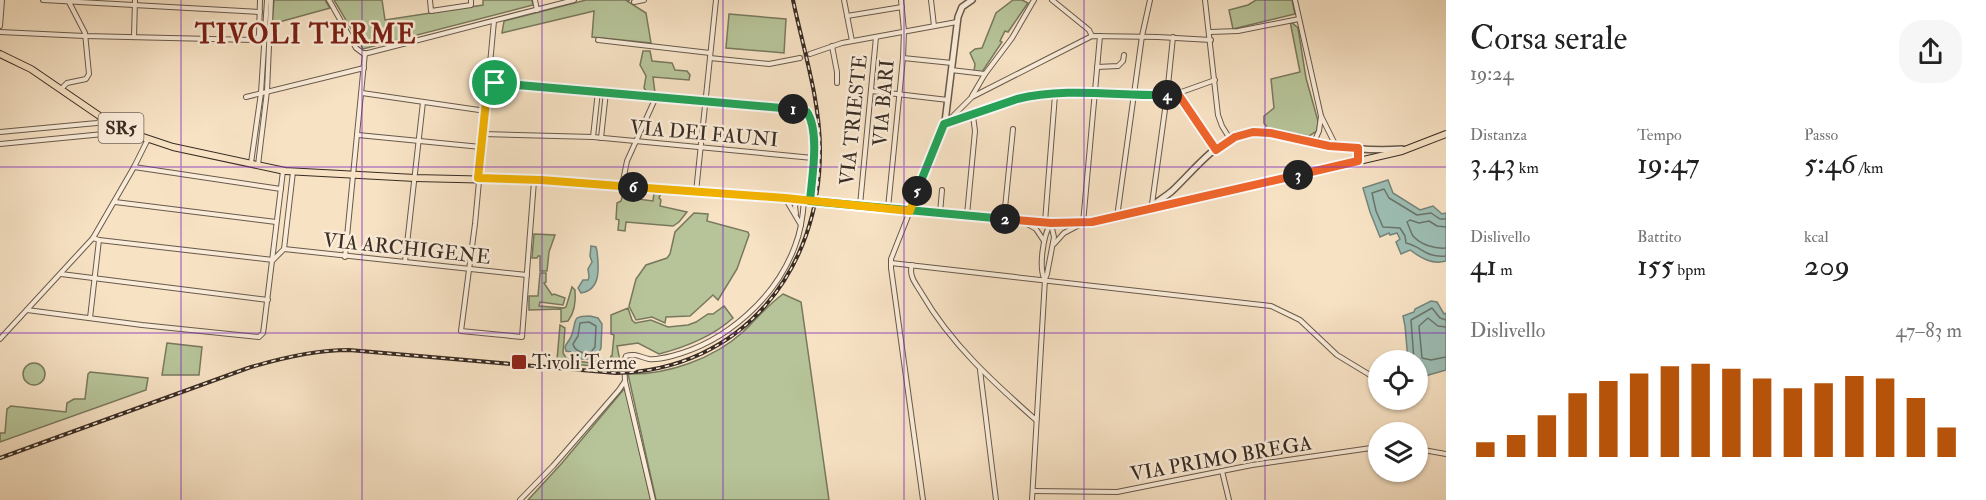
<!DOCTYPE html>
<html lang="it">
<head>
<meta charset="utf-8">
<style>
	body { margin:0; font-family:"IM FELL Double Pica",serif; background:#f6f6f6; color:#222; height:100vh; display:flex; flex-direction:column; font-size:22px; white-space:nowrap }
	* { box-sizing:border-box; margin:0 }
	p { font-size:20px; color:#767676 }
	.icon { flex:none; width:33px; height:33px; fill:none; stroke:currentColor; stroke-width:2; stroke-linecap:round; stroke-linejoin:round }
	.map { position:relative; flex:1; overflow:hidden }
	.sheet { display:flex; flex-direction:column; background:#fff; width:540px }
	.sheet>* { flex:none }
	.controls { position:absolute; left:1368px; top:350px; display:grid; gap:12px }
	.controls a { display:grid; place-items:center; width:60px; height:60px; border-radius:50%; background:#fff; box-shadow:0 2px 4px #0004; font-size:30px }
	.pin { position:absolute; display:grid; place-items:center; width:51px; height:51px; color:#fff; margin:-26px; border:3px solid #fff; border-radius:50%; box-shadow:0 2px 6px #0007 }
	.km { position:absolute; width:30px; height:30px; margin:-15px; border-radius:50%; background:#222; color:#fff; font-size:16px; line-height:30px; text-align:center }
	.round { display:grid; place-items:center; flex:none; width:63px; height:63px; border-radius:24px; background:#f6f6f6 }
	.headline { display:flex; align-items:center; justify-content:space-between; height:102px; padding:0 24px }
	h1 { font-size:33px; font-weight:600; line-height:45px }
	.metrics { display:grid; grid-template-columns:repeat(3,1fr); gap:9px; height:102px; padding:6px 24px }
	.metrics div { display:grid; align-content:center }
	.metrics b { font-size:30px; font-weight:600 }
	.metrics small { font-size:16px; font-weight:400 }
	.metrics p { font-size:16px }
	.chart { height:168px; padding:12px 24px }
	.chart p { display:flex; justify-content:space-between }
	.chart svg { width:100%; height:108px; margin-top:6px; stroke:#b45309; stroke-width:6 }
	main { display:flex; flex:1; min-height:0 }
	.map>svg:first-child { display:block }
</style>
</head>
<body>
<main>
<div class="map">
<svg width="1446" height="500" viewBox="0 0 1446 500">
	<rect width="100%" height="100%" fill="#f7e2c4"/>
	<filter id="stains"><feTurbulence type="fractalNoise" baseFrequency=".00333" numOctaves="4"/><feColorMatrix values="0 0 0 0 .2 0 0 0 0 .09 0 0 0 0 .02 0 0 0 .5 -.17"/></filter>
	<radialGradient id="worn" r=".72"><stop offset=".6" stop-color="#630" stop-opacity="0"/><stop offset="1" stop-color="#630" stop-opacity=".3"/></radialGradient>
	<g fill="#b7c499" stroke="#78785e" stroke-width="1.5">
		<polygon points="274,0 325,0 330,8 272,24"/>
		<polygon points="334,0 382,0 385,20 483,5 483,0 532,0 533,5 363,49"/>
		<polygon points="586,0 630,0 627,1 646,13 651,43 592,37 594,11 502,33 504,21"/>
		<polygon points="1013,0 1022,0 1028,3 1008,32 1005,31 1000,41 1002,42 982,72 974,71 975,64 970,53 975,49 982,48 996,13"/>
		<polygon points="1256,0 1292,0 1295,14 1233,29 1229,10 1248,5"/>
		<polygon points="729,14 786,19 784,53 726,48"/>
		<polygon points="1290,21 1298,28 1306,78 1318,121 1317,131 1309,136 1268,129 1264,123 1264,116 1274,108 1271,79 1300,72"/>
		<polygon points="643,51 650,51 652,61 672,63 675,70 687,71 690,75 689,80 653,77 655,93 647,92 644,88 646,76 640,65"/>
		<polygon points="654,193 661,193 659,198 661,200 660,206 687,212 679,222 673,226 626,222 625,231 618,230 619,220 616,219 617,203 621,201 622,197 653,201"/>
		<polygon points="694,213 708,214 707,221 748,232 749,235 737,269 718,300 713,295 690,316 666,317 665,323 652,317 636,320 629,306 636,279 646,265 667,258 670,254 675,232"/>
		<polygon points="534,234 555,235 549,252 547,271 540,271 540,256 538,256 537,258 532,258"/>
		<path d="M540 273H546V282L544 283 552 295 554 294 565 298 563 305 540 302 539 306 564 308 566 307 572 287 575 290C576 301 575 312 568 321L561 322V309L529 310V296H538Z"/>
		<path d="M783 294 801 302 829 500H656L628 374C667 375 713 359 743 332 756 319 768 305 783 294Z"/>
		<path d="M724 306 733 318C712 337 686 347 659 354L638 343 617 346 620 361H605L604 368 561 362 557 360 560 325 565 328 563 353 566 358 570 360 591 363 602 359 610 360 611 356H612L614 335 611 334V315L628 308 632 320 635 323 651 320 668 327 688 325 696 322 708 314H713Z"/>
		<polygon points="167,343 202,347 199,375 162,375"/>
		<circle cx="34" cy="374" r="11"/>
		<polygon points="90,372 148,378 146,390 0,442 0,433 5,433 7,409 11,406 66,412 67,403 74,399 85,399 88,374"/>
		<polygon points="624,389 626,393 651,500 528,500 562,463"/>
	</g>
	<g fill="#9dbeb4" stroke="#75847a" stroke-width="1.5">
		<path d="M1388 180 1393 193 1420 210 1433 206 1442 214 1446 213V261C1432 265 1421 258 1410 250L1401 254 1396 242 1400 239 1397 233 1390 235 1389 233 1380 237 1370 212 1363 188Z"/>
		<path d="M591 246 596 247 597 251C599 268 601 290 581 293L578 288 583 280H588L589 277 588 269 592 262 590 256Z"/>
		<polygon points="1431,301 1437,302 1444,314 1446,313 1446,370 1425,376 1424,372 1419,372 1418,360 1408,360 1405,326 1403,316 1414,312 1415,309"/>
		<path d="M590 316 598 318 602 324 601 348 596 357C587 360 575 361 571 352L566 351 565 347C567 342 571 339 572 334 577 320 571 316 590 316Z"/>
	</g>
	<g fill="none" stroke-linecap="round" stroke-linejoin="round">
		<g stroke="#6b756c" stroke-width="1.5">
			<path d="M1446 219H1440L1431 213 1417 215 1389 198 1384 189 1372 193 1376 211 1383 227 1400 228 1405 236 1406 243C1423 247 1425 258 1446 256"/>
			<path d="M1446 227 1437 226 1429 221 1419 223 1410 220 1407 222C1409 226 1411 233 1413 236 1421 245 1435 249 1446 248"/>
			<path d="M589 322 596 326 595 347 591 352C584 354 575 352 573 344L578 336 580 323Z"/>
			<polyline points="1446,327 1438,326 1428,318 1419,326 1422,358 1431,360 1446,357"/>
			<polyline points="1414,360 1411,320 1432,308 1440,318 1446,320"/>
		</g>
		<polyline stroke="#d1bea4" stroke-width="4" stroke-dasharray="4 2" stroke-linecap="butt" points="800,58 810,54"/>
		<defs>
			<g id="minor">
				<polyline points="43,0 260,12"/>
				<polyline points="329,0 356,48 364,54 574,0"/>
				<polyline points="430,0 431,11 471,5 471,0"/>
				<polyline points="535,0 537,10"/>
				<polyline points="844,0 852,41"/>
				<polyline points="931,0 934,26"/>
				<polyline points="1052,0 1089,30 1092,36"/>
				<polyline points="1205,0 1218,115 1222,126 1230,139"/>
				<polyline points="1295,0 1321,116 1336,146"/>
				<polyline points="634,2 644,0"/>
				<polyline points="847,16 902,7"/>
				<polyline points="494,21 475,224 461,331 522,337 534,181"/>
				<polyline points="0,26 2,0"/>
				<polyline points="0,32 85,36 254,40 257,39 259,35 260,0"/>
				<polyline points="1210,32 1238,31 1299,19"/>
				<polyline points="134,37 135,0"/>
				<polyline points="598,40 710,53"/>
				<polyline points="832,46 837,72 837,83"/>
				<polyline points="810,54 842,43 957,22"/>
				<polyline points="710,58 769,64 800,58"/>
				<polyline points="903,58 952,63"/>
				<polyline points="1097,67 1118,66 1123,61 1124,55"/>
				<polyline points="951,70 985,74"/>
				<polyline points="488,82 598,91"/>
				<polyline points="61,89 67,83 86,79 89,74 85,33 69,2"/>
				<polyline points="871,91 948,100"/>
				<path d="M606 92 807 112C820 132 812 177 810 201"/>
				<polyline points="362,93 486,111"/>
				<polyline points="1178,94 1215,149"/>
				<polyline points="972,96 985,74 1012,38 1034,0"/>
				<polyline points="246,97 364,68"/>
				<polyline points="945,124 972,97 1092,36 1158,37 1211,40"/>
				<polyline points="945,124 1024,98 1077,94 1173,95 1215,80"/>
				<polyline points="0,132 97,123 104,119"/>
				<polyline points="483,134 593,137 813,158"/>
				<polyline points="358,135 481,147"/>
				<polyline points="593,137 598,91 606,92 601,138"/>
				<polyline points="1314,142 1319,131 1321,116"/>
				<polyline points="0,144 114,133 136,139 148,139 134,167 93,238 0,339"/>
				<polyline points="251,163 261,93 267,0"/>
				<polyline points="258,165 267,91 271,0"/>
				<polyline points="134,167 281,189"/>
				<polyline points="622,186 627,161 656,97"/>
				<polyline points="696,192 716,0"/>
				<polyline points="785,198 801,225"/>
				<polyline points="115,202 276,222"/>
				<polyline points="1152,204 1167,95 1173,37"/>
				<polyline points="860,205 876,37"/>
				<polyline points="888,208 903,58 904,31 901,0"/>
				<polyline points="910,211 891,259 891,268 923,500"/>
				<polyline points="940,213 942,190"/>
				<polyline points="796,214 795,206 798,199"/>
				<polyline points="967,215 975,131 973,116"/>
				<polyline points="1117,217 1142,36 1150,0"/>
				<polyline points="1004,218 1013,129"/>
				<polyline points="1024,222 1036,229 1044,241"/>
				<polyline points="1045,222 1055,95"/>
				<polyline points="93,238 99,240 273,260"/>
				<polyline points="1054,244 1064,233 1083,223 1100,36"/>
				<polyline points="284,249 527,275"/>
				<polyline points="345,257 365,53"/>
				<polyline points="273,260 284,249 293,172"/>
				<polyline points="405,262 423,102"/>
				<polyline points="891,263 1271,306 1300,320 1337,355 1370,375"/>
				<path d="M912 265C908 276 917 285 922 294 951 344 993 382 1036 420"/>
				<polyline points="61,274 268,300"/>
				<path d="M1044 278C1039 266 1043 235 1051 223"/>
				<polyline points="27,310 142,325 259,337 263,333 264,326 283,171"/>
				<polyline points="90,318 99,240"/>
				<polyline points="980,370 996,500"/>
				<polyline points="625,381 653,500"/>
				<polyline points="1418,449 1446,454"/>
				<polyline points="1222,471 1229,500"/>
				<polyline points="1033,491 1117,492 1252,465 1378,447"/>
				<path d="M520 500 553 466 619 390 625 381 624 362 626 356C635 353 640 357 649 359 656 360 664 358 672 356 726 342 776 298 795 246 801 231 803 216 804 200"/>
				<polyline points="1032,500 1045,279 1047,274 1054,237 1051,224"/>
			</g>
			<g id="tertiary">
				<path d="M1146 210C1154 203 1164 198 1172 191 1192 172 1212 146 1238 135 1264 125 1302 141 1328 145 1352 149 1378 151 1402 149"/>
				<polyline points="910,211 945,122 958,17 962,7 972,0"/>
			</g>
			<polyline id="primary" points="0,54 31,69 104,119 134,134 173,147 285,171 415,178 548,181 792,199 1051,223 1086,223 1123,216 1402,151 1446,134"/>
		</defs>
		<use href="#minor" stroke="#685a4c" stroke-width="6"/>
		<use href="#tertiary" stroke="#685a4c" stroke-width="8"/>
		<use href="#primary" stroke="#392c24" stroke-width="8"/>
		<use href="#minor" stroke="#faecd9" stroke-width="4"/>
		<use href="#tertiary" stroke="#faecd9" stroke-width="5"/>
		<use href="#primary" stroke="#f7e2c4" stroke-width="6"/>
		<defs>
			<path id="rail" d="M0 458 248 368C281 358 315 350 349 350L616 373C742 370 821 270 820 149 820 100 803 48 793 0"/>
		</defs>
		<use href="#rail" stroke="#392c24" stroke-width="4"/>
		<use href="#rail" stroke="#faecd9" stroke-width="1.5" stroke-dasharray="4.5" stroke-linecap="butt"/>
	</g>
	<g fill="none" stroke-linecap="round" stroke-linejoin="round">
		<defs>
			<polyline id="split-1" points="495,83 793,109"/>
			<path id="split-2" d="M793 109 807 112C820 132 812 177 810 201L1005 219"/>
			<polyline id="split-3" points="1005,219 1051,223 1092,222 1298,175"/>
			<polyline id="split-4" points="1167,95 1178,94 1216,150 1235,137 1253,132 1270,133 1329,146 1358,148 1358,161 1298,175"/>
			<path id="split-5" d="M917 191 944 124 1017 99C1065 87 1118 96 1167 95"/>
			<polyline id="split-6" points="633,187 785,198 910,211 917,191"/>
			<polyline id="split-7" points="495,83 488,82 478,178 541,180 633,187"/>
		</defs>
		<use href="#split-1" stroke="#fff" stroke-width="12"/>
		<use href="#split-2" stroke="#fff" stroke-width="12"/>
		<use href="#split-3" stroke="#fff" stroke-width="12"/>
		<use href="#split-4" stroke="#fff" stroke-width="12"/>
		<use href="#split-5" stroke="#fff" stroke-width="12"/>
		<use href="#split-6" stroke="#fff" stroke-width="12"/>
		<use href="#split-7" stroke="#fff" stroke-width="12"/>
		<use href="#split-1" stroke="#22a559" stroke-width="8"/>
		<use href="#split-2" stroke="#22a559" stroke-width="8"/>
		<use href="#split-3" stroke="#f0652b" stroke-width="8"/>
		<use href="#split-4" stroke="#f0652b" stroke-width="8"/>
		<use href="#split-5" stroke="#22a559" stroke-width="8"/>
		<use href="#split-6" stroke="#f5b400" stroke-width="8"/>
		<use href="#split-7" stroke="#f5b400" stroke-width="8"/>
	</g>
	<path fill="none" stroke="#7b2cbf" stroke-width="1.5" stroke-opacity="0.55" d="M181 0V500M362 0V500M542 0V500M723 0V500M904 0V500M1084 0V500M1265 0V500M0 167H1446M0 333H1446"/>
	<rect fill="#8f2418" stroke="#faecd9" stroke-width="2" x="511" y="354" width="16" height="16" rx="3"/>
	<g text-anchor="middle" stroke-width="5" stroke-linejoin="round" paint-order="stroke">
		<rect fill="#faecd9" stroke="#73665a" stroke-width="1.5" x="98.5" y="113" width="45" height="30" rx="4.5"/>
		<g font-size="18" font-weight="bold" fill="#392c24">
			<text x="121" y="134">SR5</text>
		</g>
		<g font-size="20" fill="#392c24" stroke="#faecd9">
			<text transform="translate(883 103) rotate(-85)" y="7">VIA BARI</text>
			<text transform="translate(853 120) rotate(-84)" y="7">VIA TRIESTE</text>
			<text transform="translate(704 133) rotate(5)" y="7">VIA DEI FAUNI</text>
			<text transform="translate(407 248) rotate(6)" y="7">VIA ARCHIGENE</text>
			<text transform="translate(1221 458) rotate(-10)" y="7">VIA PRIMO BREGA</text>
		</g>
		<g font-size="20" fill="#392c24" stroke="#faecd9" text-anchor="start">
			<text x="532" y="369">Tivoli Terme</text>
		</g>
		<g font-size="26" font-weight="bold" letter-spacing="1.5" fill="#7a1f14" stroke="#faecd9">
			<text x="306" y="43">TIVOLI TERME</text>
		</g>
	</g>
	<rect width="100%" height="100%" filter="url(#stains)"/>
	<rect width="100%" height="100%" fill="url(#worn)"/>
</svg>
<div class="controls">
<a><svg class="icon" aria-label="locate" viewBox="0 0 24 24"><circle cx="12" cy="12" r="6"/><path d="M12 2v4M12 18v4M2 12h4M18 12h4"/></svg></a>
<a><svg class="icon" aria-label="layers" viewBox="0 0 24 24"><path d="M12 4l9 5-9 5-9-5zM3 14l9 5 9-5"/></svg></a>
</div>
<div class="pin" style="left:495px;top:83px;background:#1e9e55"><svg class="icon" aria-label="arrive" viewBox="0 0 24 24"><path d="M6 21V4h12l-3 4 3 4H6"/></svg></div>
<b class="km" style="left:793px;top:109px">1</b>
<b class="km" style="left:1005px;top:219px">2</b>
<b class="km" style="left:1298px;top:175px">3</b>
<b class="km" style="left:1167px;top:95px">4</b>
<b class="km" style="left:917px;top:191px">5</b>
<b class="km" style="left:633px;top:187px">6</b>
</div>
<section class="sheet">
<div class="headline"><div><h1>Corsa serale</h1><p>19:24</p></div><a class="round"><svg class="icon" aria-label="share" viewBox="0 0 24 24"><path d="M12 15V3M7 8l5-5 5 5M5 13v7h14v-7"/></svg></a></div>
<div class="metrics">
<div><p>Distanza</p><b>3.43<small> km</small></b></div>
<div><p>Tempo</p><b>19:47</b></div>
<div><p>Passo</p><b>5:46<small> /km</small></b></div>
</div>
<div class="metrics">
<div><p>Dislivello</p><b>41<small> m</small></b></div>
<div><p>Battito</p><b>155<small> bpm</small></b></div>
<div><p>kcal</p><b>209</b></div>
</div>
<div class="chart"><p><span>Dislivello</span>47–83 m</p>
<svg viewBox="0 0 160 44" preserveAspectRatio="none"><path d="M5 44V38M15 44V35M25 44V27M35 44V18M45 44V13M55 44V10M65 44V7M75 44V6M85 44V8M95 44V12M105 44V16M115 44V14M125 44V11M135 44V12M145 44V20M155 44V32"/></svg>
</div>
</section>
</main>
</body>
</html>
